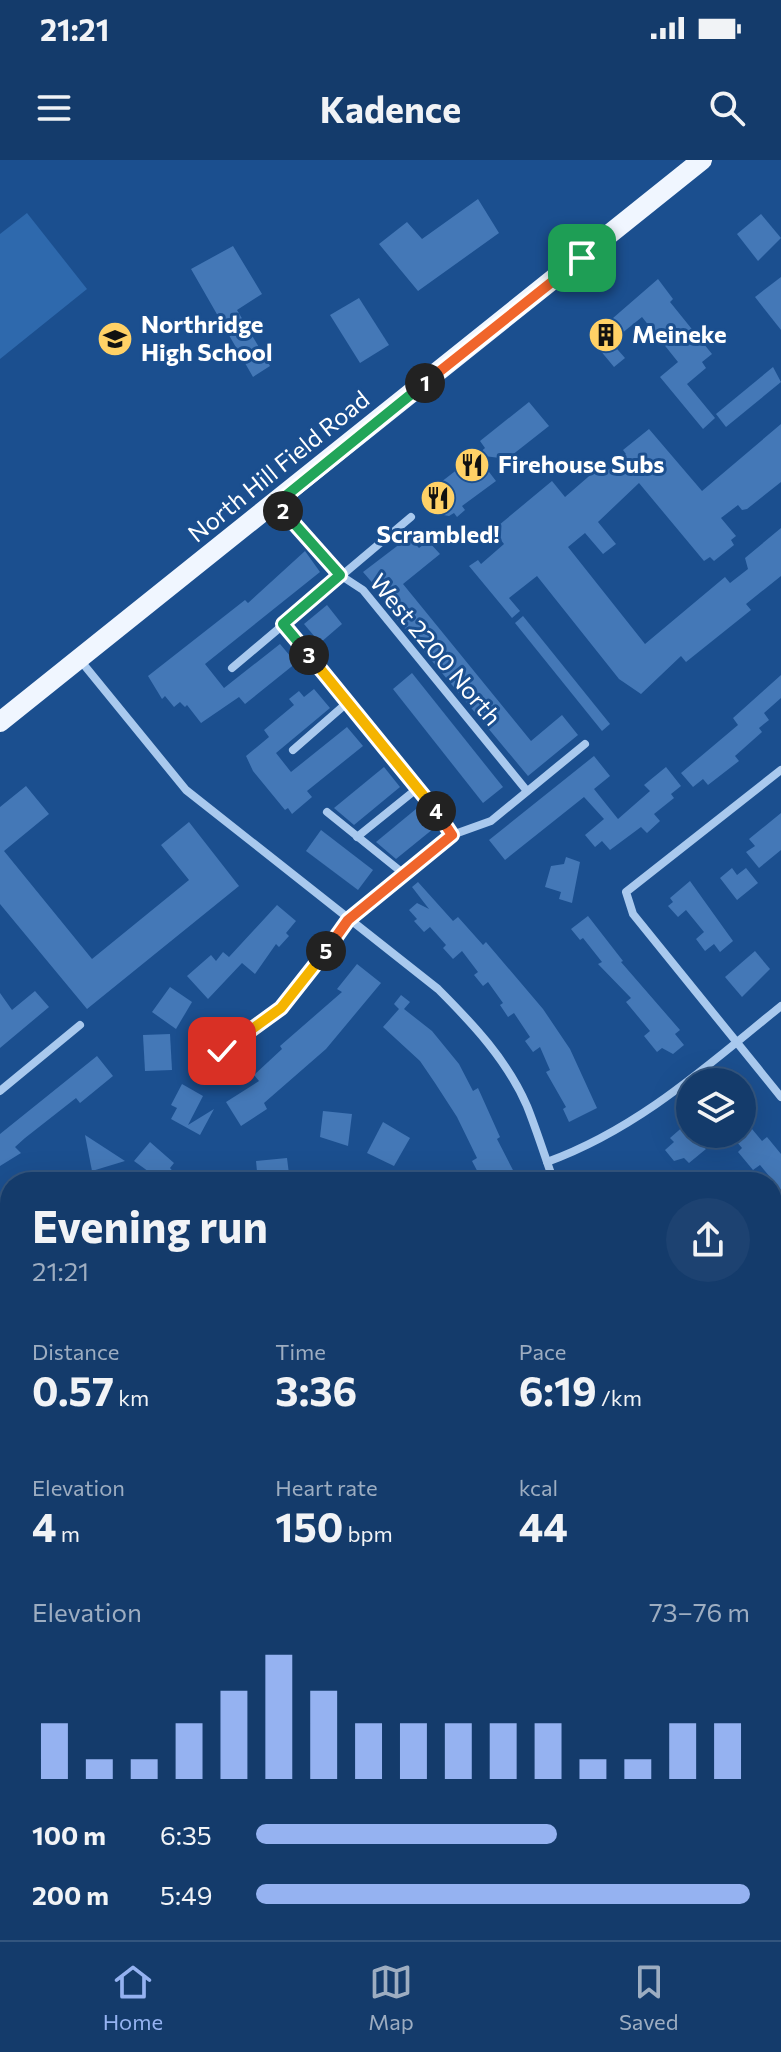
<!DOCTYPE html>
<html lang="en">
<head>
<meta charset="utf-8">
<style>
	body { margin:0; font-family:Commissioner,sans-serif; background:#1d4271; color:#f1f3f6; height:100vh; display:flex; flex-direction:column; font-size:30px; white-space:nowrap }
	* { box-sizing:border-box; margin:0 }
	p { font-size:26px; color:#9dadc1 }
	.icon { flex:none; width:44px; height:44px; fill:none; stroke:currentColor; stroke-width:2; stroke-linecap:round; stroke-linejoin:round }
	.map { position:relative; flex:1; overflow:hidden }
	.panel { position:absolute; left:0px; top:1012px; width:782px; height:768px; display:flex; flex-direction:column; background:#143b6b; border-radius:32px 32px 0 0; box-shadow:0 8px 32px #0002,0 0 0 2px #33557e }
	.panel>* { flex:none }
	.controls { position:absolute; left:676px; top:908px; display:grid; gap:16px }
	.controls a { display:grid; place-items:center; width:80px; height:80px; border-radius:50%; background:#143b6b; box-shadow:0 8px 32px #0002,0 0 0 2px #33557e; font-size:40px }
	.pin { position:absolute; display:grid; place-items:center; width:68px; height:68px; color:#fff; margin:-34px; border-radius:16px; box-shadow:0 4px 12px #0006 }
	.km { position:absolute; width:40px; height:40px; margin:-20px; border-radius:50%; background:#222; color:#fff; font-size:22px; line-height:40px; text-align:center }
	.round { display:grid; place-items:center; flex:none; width:84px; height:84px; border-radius:42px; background:#1d4271 }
	.summary { display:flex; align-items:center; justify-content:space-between; height:136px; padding:0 32px }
	h1 { font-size:44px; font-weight:700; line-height:60px }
	.stats { display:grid; grid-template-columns:repeat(3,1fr); gap:12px; height:136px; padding:8px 32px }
	.stats div { display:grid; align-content:center }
	.stats b { font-size:40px; font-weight:700 }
	.stats small { font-size:22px; font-weight:400 }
	.stats p { font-size:22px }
	.chart { height:224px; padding:16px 32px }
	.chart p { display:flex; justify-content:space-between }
	.chart svg { width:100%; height:144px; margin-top:8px; stroke:#95b2f1; stroke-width:6 }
	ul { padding:0 32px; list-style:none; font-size:26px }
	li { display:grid; grid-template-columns:128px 96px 1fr; align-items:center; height:60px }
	li i { height:20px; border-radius:10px; background:#95b2f1 }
	.status { display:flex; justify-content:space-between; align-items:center; height:56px; padding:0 40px; background:#143b6b; direction:ltr }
	.status svg { height:22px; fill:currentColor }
	header { display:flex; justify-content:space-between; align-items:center; height:104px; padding:0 32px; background:#143b6b; font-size:36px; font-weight:700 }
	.tab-bar { display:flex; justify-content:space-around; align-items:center; height:112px; border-top:2px solid #33557e; background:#143b6b; font-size:22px; color:#9dadc1 }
	.tab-bar a { display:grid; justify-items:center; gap:4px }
	.tab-bar .current { color:#95b2f1 }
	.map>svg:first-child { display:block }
</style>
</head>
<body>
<div class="status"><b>21:21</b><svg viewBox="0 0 49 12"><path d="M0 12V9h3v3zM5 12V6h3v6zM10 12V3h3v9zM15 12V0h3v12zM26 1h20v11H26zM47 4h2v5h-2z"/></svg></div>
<header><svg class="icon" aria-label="menu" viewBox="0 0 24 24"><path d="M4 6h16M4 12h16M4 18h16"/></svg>Kadence<svg class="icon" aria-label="search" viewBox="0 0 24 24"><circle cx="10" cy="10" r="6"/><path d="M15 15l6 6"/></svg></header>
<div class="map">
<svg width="781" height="1780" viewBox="0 0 781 1780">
	<rect width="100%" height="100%" fill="#1b4f8f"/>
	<polygon fill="#2e69ad" points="27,53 87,129 0,199 0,74"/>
	<g fill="#4478b7">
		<polygon points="478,39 499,73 418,131 379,84 407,62 422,79"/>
		<polygon points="761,54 781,78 758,101 737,74"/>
		<polygon points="233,86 262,134 237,150 270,206 253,217 191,109"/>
		<polygon points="781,117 781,170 755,137"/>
		<polygon points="658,119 673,139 670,142 712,194 702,202 706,208 687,224 715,258 703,269 660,217 678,202 642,157 611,182 625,198 614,207 590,178"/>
		<polygon points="359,138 389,185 360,203 330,155"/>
		<polygon points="773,207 781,222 726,267 716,254"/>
		<polygon points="529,242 549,266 507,299 477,295 485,288 480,281"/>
		<polygon points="781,264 781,322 747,349 742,350 738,345 721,358 736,376 731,380 734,385 714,401 710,397 704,401 639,323 598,362 616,384 603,394 585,373 568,387 645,484 725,417 730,423 748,409 745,398 781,368 781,416 746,444 751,450 686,502 681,496 641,534 619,519 537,416 509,438 520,451 512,458 469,406 478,400 481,404 504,384 493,370 552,321 565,337 603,304 608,310 626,294 623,290 649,269 702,331"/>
		<polygon points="476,295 496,321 462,346 465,350 457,357 454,353 449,356 438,354 423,336"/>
		<polygon points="409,377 419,388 428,381 440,394 403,424 531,581 562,555 578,575 528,616 392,453 396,450 363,412"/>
		<polygon points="305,391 320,412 205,504 224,528 280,484 296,503 245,544 239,537 201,563 187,545 185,547 180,542 174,547 165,536 162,539 148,516 245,440 248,443"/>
		<polygon points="327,445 342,464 320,483 304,464"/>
		<polygon points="523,456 610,564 602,571 515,463"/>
		<polygon points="412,513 503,627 483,643 393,529"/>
		<polygon points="781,515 781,538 764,553 769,560 759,568 762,572 735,596 739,601 708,625 703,619 693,627 681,613 738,565 733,558"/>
		<polygon points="314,529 330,548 276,593 291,612 347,567 363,586 307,631 312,637 292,654 288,648 285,650 253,611 246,596 269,577 264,570 294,545 289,539 299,531 304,537"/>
		<polygon points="594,596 610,616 594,629 618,659 650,631 644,625 666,607 681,626 671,634 674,638 654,654 660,661 647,673 641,667 610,690 602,681 595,687 585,675 604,659 584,637 505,700 489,680"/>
		<polygon points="384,607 400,627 354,665 334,648"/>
		<polygon points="26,626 49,654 4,691 92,799 189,720 161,685 189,662 239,726 87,849 0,744 0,647"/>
		<polygon points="416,649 433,669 396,699 376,682"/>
		<polygon points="781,653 781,690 759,708 746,692 755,686 749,679"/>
		<polygon points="321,670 373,710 358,730 306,691"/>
		<polygon points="566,697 580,702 572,743 559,739 561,732 545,727 551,706 564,704"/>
		<polygon points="732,708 737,715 746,708 758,723 737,740 720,718"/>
		<polygon points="690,721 733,781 720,792 714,784 705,791 696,779 704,772 686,750 678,757 668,746 673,742 670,738"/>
		<polygon points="418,722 453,761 458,757 483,785 486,782 543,849 570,889 597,948 569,962 563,949 566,947 546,912 550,910 540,887 533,892 525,881 530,877 514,853 508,857 500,845 503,843 488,822 483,826 474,815 478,812 462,791 453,799 443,788 446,785 430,767 424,772 414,761 417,759 409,750 417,743 429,749 412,727"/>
		<polygon points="277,745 296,761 286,773 289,776 279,787 276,784 255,814 242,803 208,839 187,816 211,795 216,801 223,792 229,797"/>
		<polygon points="588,756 623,801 621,802 680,870 675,874 684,885 673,894 662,888 657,892 644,876 650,871 626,842 631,838 598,804 602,802 583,778 580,780 571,769"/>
		<polygon points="755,791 770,809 742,837 725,817"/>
		<polygon points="357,804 381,823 326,889 264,943 267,949 241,966 226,942 259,921 254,915 282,889 280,886 342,832 337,829"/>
		<polygon points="170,827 192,842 176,869 152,852"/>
		<polygon points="35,831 49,847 0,888 0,833 12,850"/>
		<polygon points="401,835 410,842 404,849 432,871 459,904 473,931 478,928 500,977 497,979 515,1014 501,1021 500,1018 483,1022 472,1001 477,998 457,957 435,923 420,901 383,867 399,849 394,844"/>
		<polygon points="170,874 172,910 145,911 143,875"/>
		<polygon points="97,896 113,916 80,943 76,938 25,978 15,987 21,993 0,1006 0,974"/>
		<polygon points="182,924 203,936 188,965 214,949 200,975 171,959 177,948 171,945"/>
		<polygon points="323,951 352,954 348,986 320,977"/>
		<polygon points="742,957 762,981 767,977 781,994 781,1030 760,1005 753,1010 738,992 742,988 736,981 742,976"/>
		<polygon points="383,962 410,978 394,1006 367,993"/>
		<polygon points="686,964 690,974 706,989 689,1003 684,998 674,1001 665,990 674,982 670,978"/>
		<polygon points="85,975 125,1001 92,1011"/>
		<polygon points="150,982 174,1003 170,1008 182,1022 163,1022 134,1001"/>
		<polygon points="287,998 290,1022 258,1022 256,1001"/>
	</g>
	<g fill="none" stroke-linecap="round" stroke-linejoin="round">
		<g stroke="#a9c9ee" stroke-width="8">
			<polyline points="277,343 340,415 363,430 527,631"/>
			<polyline points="283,464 419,627 452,675"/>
			<path d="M80 500 186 630 438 829C473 864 507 900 527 946 537 971 545 997 554 1022"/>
			<polyline points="232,508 411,357"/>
			<polyline points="293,590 348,542"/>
			<polyline points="781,610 626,732 633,754 781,937"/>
			<polyline points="327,652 404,714"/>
			<polyline points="357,677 419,627"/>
			<polyline points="222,891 281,848 309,818 348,760 452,675 491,661 585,584"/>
			<polyline points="0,931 80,865"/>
			<path d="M547 1002C638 969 707 906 781 846"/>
			<polyline points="0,1115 10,1127"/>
			<polyline points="0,1400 10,1413"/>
			<polyline points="0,1466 10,1458"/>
			<polyline points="772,1558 781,1555"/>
			<polyline points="714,1770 722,1780"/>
			<polyline points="433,1780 445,1770"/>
		</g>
		<polyline stroke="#f0f6ff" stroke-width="20" points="0,562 702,0"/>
	</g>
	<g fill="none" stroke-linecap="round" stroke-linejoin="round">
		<defs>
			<polyline id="split-1" points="425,223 582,98"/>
			<polyline id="split-2" points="283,351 277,343 425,223"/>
			<polyline id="split-3" points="283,351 340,415 283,464 309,495"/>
			<polyline id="split-4" points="309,495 436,651"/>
			<polyline id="split-5" points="326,791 348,760 452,675 436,651"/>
			<polyline id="split-6" points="222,891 281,848 326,791"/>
		</defs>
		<use href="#split-1" stroke="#fff" stroke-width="16"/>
		<use href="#split-2" stroke="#fff" stroke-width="16"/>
		<use href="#split-3" stroke="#fff" stroke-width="16"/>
		<use href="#split-4" stroke="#fff" stroke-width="16"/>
		<use href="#split-5" stroke="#fff" stroke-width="16"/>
		<use href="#split-6" stroke="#fff" stroke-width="16"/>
		<use href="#split-1" stroke="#f0652b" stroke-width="10"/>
		<use href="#split-2" stroke="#22a559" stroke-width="10"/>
		<use href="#split-3" stroke="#22a559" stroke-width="10"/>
		<use href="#split-4" stroke="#f5b400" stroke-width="10"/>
		<use href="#split-5" stroke="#f0652b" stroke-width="10"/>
		<use href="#split-6" stroke="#f5b400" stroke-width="10"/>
	</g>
	<defs>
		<symbol id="building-disc" viewBox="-11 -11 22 22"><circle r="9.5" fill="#ffd166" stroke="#1b4f8f"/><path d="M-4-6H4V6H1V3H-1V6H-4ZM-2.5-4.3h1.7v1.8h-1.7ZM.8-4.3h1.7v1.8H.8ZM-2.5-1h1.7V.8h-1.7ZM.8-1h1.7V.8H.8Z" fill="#111"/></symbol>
		<symbol id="school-disc" viewBox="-11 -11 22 22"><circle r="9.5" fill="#ffd166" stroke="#1b4f8f"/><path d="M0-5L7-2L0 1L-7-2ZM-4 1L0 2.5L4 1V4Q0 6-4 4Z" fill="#111"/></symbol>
		<symbol id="restaurant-disc" viewBox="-11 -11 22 22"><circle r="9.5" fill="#ffd166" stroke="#1b4f8f"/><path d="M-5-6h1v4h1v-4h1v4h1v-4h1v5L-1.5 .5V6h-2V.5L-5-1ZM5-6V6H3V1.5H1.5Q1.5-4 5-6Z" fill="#111"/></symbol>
	</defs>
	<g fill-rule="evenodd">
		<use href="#building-disc" x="586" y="155" width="40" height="40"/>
		<use href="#school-disc" x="95" y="159" width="40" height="40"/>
		<use href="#restaurant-disc" x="452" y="285" width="40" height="40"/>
		<use href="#restaurant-disc" x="418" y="318" width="40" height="40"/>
	</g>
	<g text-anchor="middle" stroke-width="6" stroke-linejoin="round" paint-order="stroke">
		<g font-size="24" font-weight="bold" fill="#fff" stroke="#1b4f8f" text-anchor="start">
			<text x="141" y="173">Northridge<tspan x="141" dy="28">High School</tspan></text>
			<text x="632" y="183">Meineke</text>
			<text x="498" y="313">Firehouse Subs</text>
			<text x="438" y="383" text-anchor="middle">Scrambled!</text>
		</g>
		<g font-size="24" fill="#fff" stroke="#1b4f8f">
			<text transform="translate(279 307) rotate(-39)" y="8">North Hill Field Road</text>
			<text transform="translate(435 490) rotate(50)" y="8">West 2200 North</text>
		</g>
	</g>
</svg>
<div class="controls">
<a><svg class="icon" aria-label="layers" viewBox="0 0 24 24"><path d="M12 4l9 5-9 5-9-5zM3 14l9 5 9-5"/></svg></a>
</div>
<div class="pin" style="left:582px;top:98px;background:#1e9e55"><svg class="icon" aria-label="arrive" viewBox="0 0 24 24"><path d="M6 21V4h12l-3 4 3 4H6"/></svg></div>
<div class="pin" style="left:222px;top:891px;background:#d93025"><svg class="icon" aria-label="check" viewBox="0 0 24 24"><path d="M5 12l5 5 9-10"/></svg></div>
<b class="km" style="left:425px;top:223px">1</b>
<b class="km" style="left:283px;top:351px">2</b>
<b class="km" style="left:309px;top:495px">3</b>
<b class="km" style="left:436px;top:651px">4</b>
<b class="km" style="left:326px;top:791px">5</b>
<section class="panel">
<div class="summary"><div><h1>Evening run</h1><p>21:21</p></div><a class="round"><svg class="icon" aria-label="share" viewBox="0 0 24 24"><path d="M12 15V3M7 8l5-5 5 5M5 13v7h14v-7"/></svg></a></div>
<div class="stats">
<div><p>Distance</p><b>0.57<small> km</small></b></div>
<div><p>Time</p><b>3:36</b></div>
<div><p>Pace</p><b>6:19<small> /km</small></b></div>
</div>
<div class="stats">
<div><p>Elevation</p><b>4<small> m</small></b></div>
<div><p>Heart rate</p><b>150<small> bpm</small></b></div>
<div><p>kcal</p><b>44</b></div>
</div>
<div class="chart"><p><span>Elevation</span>73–76 m</p>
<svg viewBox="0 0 160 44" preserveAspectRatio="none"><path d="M5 44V27M15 44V38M25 44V38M35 44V27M45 44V17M55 44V6M65 44V17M75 44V27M85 44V27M95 44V27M105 44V27M115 44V27M125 44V38M135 44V38M145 44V27M155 44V27"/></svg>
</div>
<ul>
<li><b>100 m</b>6:35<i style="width:61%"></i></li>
<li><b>200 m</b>5:49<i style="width:100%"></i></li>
</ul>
</section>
</div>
<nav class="tab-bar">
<a class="current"><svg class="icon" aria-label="home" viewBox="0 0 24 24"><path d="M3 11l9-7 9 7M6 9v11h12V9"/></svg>Home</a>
<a><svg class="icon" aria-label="map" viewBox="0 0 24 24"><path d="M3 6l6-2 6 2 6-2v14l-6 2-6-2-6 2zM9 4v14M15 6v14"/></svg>Map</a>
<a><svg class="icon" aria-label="saved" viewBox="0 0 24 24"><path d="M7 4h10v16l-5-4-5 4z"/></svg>Saved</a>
</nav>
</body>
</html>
